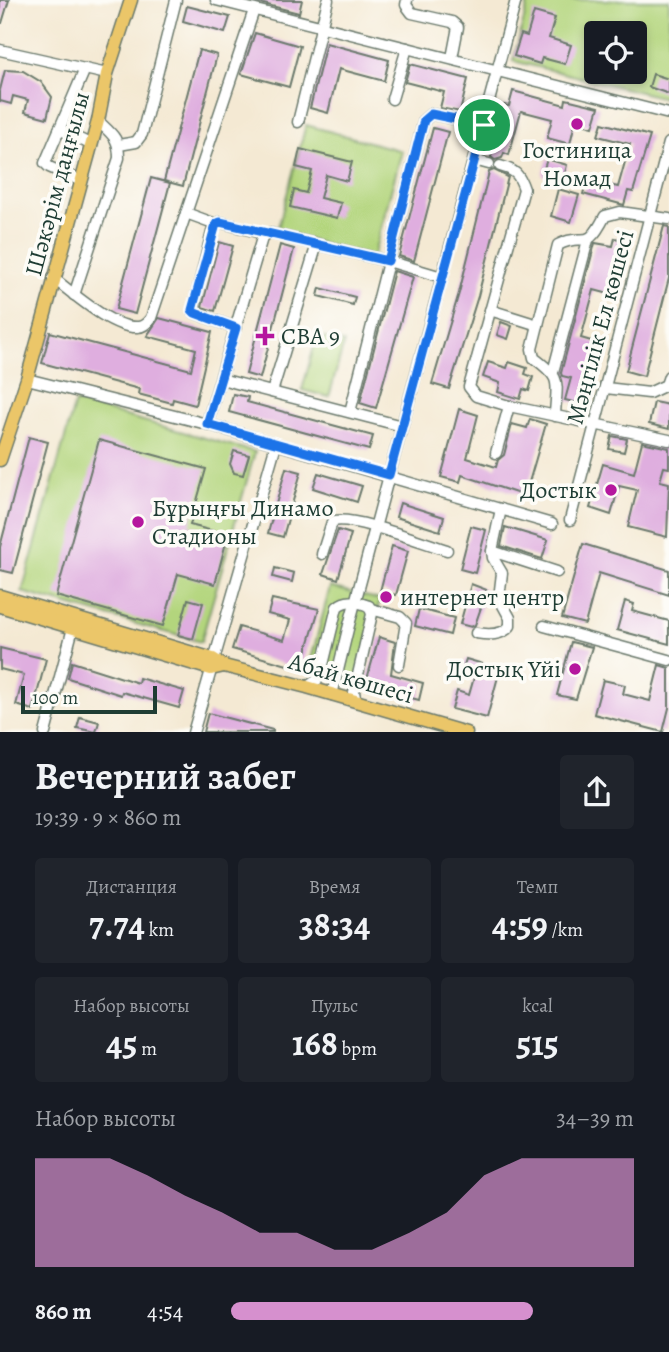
<!DOCTYPE html>
<html lang="ru">
<head>
<meta charset="utf-8">
<style>
	body { margin:0; font-family:Alegreya,serif; background:#20242c; color:#f1f3f6; height:100vh; display:flex; flex-direction:column; font-size:26px; white-space:nowrap }
	* { box-sizing:border-box; margin:0 }
	p { font-size:23px; color:#9ea1a6 }
	.icon { flex:none; width:38px; height:38px; fill:none; stroke:currentColor; stroke-width:2; stroke-linecap:round; stroke-linejoin:round }
	.map { position:relative; height:732px; overflow:hidden }
	.panel { display:flex; flex-direction:column; background:#171b24; flex:1 }
	.panel>* { flex:none }
	.controls { position:absolute; left:584px; top:21px; display:grid; gap:14px }
	.controls a { display:grid; place-items:center; width:63px; height:63px; border-radius:7px; background:#171b24; box-shadow:0 4px 10px #0003; font-size:35px }
	.scale { position:absolute; left:21px; bottom:18px; width:136px; box-sizing:border-box; padding-left:7px; border:4px solid #1f3d34; border-top:0; font-size:19px; line-height:24px; white-space:nowrap; color:#1f3d34; -webkit-text-stroke:5px #fdfcf7; paint-order:stroke }
	.pin { position:absolute; display:grid; place-items:center; width:60px; height:60px; color:#fff; margin:-30px; border:4px solid #fff; border-radius:50%; box-shadow:0 2px 7px #0007 }
	.round { display:grid; place-items:center; flex:none; width:74px; height:74px; border-radius:7px; background:#20242c }
	.head { display:flex; align-items:center; justify-content:space-between; height:119px; padding:0 35px }
	h1 { font-size:38px; font-weight:700; line-height:52px }
	.stats { display:grid; grid-template-columns:repeat(3,1fr); gap:10px; height:119px; padding:7px 35px }
	.stats div { display:grid; align-content:center; border-radius:7px; background:#20242c; text-align:center }
	.stats b { font-size:35px; font-weight:700 }
	.stats small { font-size:19px; font-weight:400 }
	.stats p { font-size:19px }
	.chart { height:196px; padding:14px 35px }
	.chart p { display:flex; justify-content:space-between }
	.chart svg { width:100%; height:126px; margin-top:7px; fill:#d690ce; opacity:.7 }
	ul { padding:0 35px; list-style:none; font-size:23px }
	li { display:grid; grid-template-columns:112px 84px 1fr; align-items:center; height:52px }
	li i { height:18px; border-radius:9px; background:#d690ce }
	.map>svg:first-child { display:block }
</style>
</head>
<body>
<div class="map">
<svg width="669" height="733" viewBox="0 0 669 733">
	<rect width="100%" height="100%" fill="#fdfcf7"/>
	<filter id="ink" filterUnits="userSpaceOnUse"><feTurbulence type="fractalNoise" baseFrequency=".0143" numOctaves="2"/><feDisplacementMap in="SourceGraphic" scale="14" xChannelSelector="R" yChannelSelector="G"/><feConvolveMatrix kernelMatrix="1 2 1 2 8 2 1 2 1" color-interpolation-filters="sRGB"/></filter>
	<filter id="wash" filterUnits="userSpaceOnUse"><feTurbulence type="fractalNoise" baseFrequency=".00686" numOctaves="4" result="noise"/><feDisplacementMap in="SourceGraphic" scale="28" xChannelSelector="R" yChannelSelector="G"/><feGaussianBlur stdDeviation="1.57" result="paint"/><feColorMatrix in="noise" values="0 0 0 0 0 0 0 0 0 0 0 0 0 0 0 0 0 1.4 0 .05"/><feComposite in="paint" operator="in"/></filter>
	<g filter="url(#wash)">
		<rect width="100%" height="100%" fill="#f4e9d3"/>
		<g fill="#b3d57d" stroke="#698958" stroke-width="2" fill-rule="evenodd">
			<path d="M529 0H669V99L513 61ZM597 33H635V72H597Z"/>
			<polygon points="306,125 402,151 373,257 277,231"/>
			<polygon points="317,336 344,343 329,397 302,390"/>
			<polygon points="75,402 255,452 201,642 22,592"/>
			<polygon points="330,587 380,600 357,684 308,671"/>
		</g>
		<g id="blocks">
			<g fill="#dfaedf">
				<polygon points="0,0 9,0 2,23 0,23"/>
				<polygon points="248,0 302,0 299,13"/>
				<polygon points="187,6 230,17 225,33 183,21"/>
				<polygon points="534,12 555,18 549,38 571,45 565,64 542,58 540,64 514,56 521,34 527,36"/>
				<polygon points="255,33 300,46 289,87 241,74"/>
				<polygon points="326,43 389,60 384,81 339,69 328,113 310,108"/>
				<polygon points="199,50 217,55 183,186 164,181"/>
				<polygon points="410,64 468,79 460,112 440,108 444,92 405,82"/>
				<polygon points="5,70 23,71 41,82 52,97 47,118 25,112 28,100 13,96 11,104 0,101 0,90"/>
				<polygon points="653,74 669,79 669,94 649,87"/>
				<polygon points="513,91 565,105 566,99 599,107 593,127 575,122 570,144 547,138 552,119 521,111 509,155 504,153 502,158 495,160 491,157 492,150 504,105 509,106"/>
				<polygon points="602,123 650,136 633,192 628,191 624,205 583,194 587,180 618,187 630,144 598,136"/>
				<polygon points="433,128 448,132 414,261 399,256"/>
				<polygon points="300,149 352,162 347,181 326,175 320,198 341,203 337,218 290,207 294,190 306,193 312,171 296,167"/>
				<polygon points="547,159 567,165 563,181 542,175"/>
				<polygon points="494,170 508,177 478,296 449,389 432,384 459,293 489,172"/>
				<polygon points="151,178 170,183 135,314 116,309"/>
				<polygon points="558,189 579,195 571,222 551,216"/>
				<polygon points="664,226 669,227 669,278 644,376 626,371"/>
				<polygon points="615,238 627,241 613,295 594,290 581,338 598,343 582,404 565,400 571,378 562,376 561,373 595,243 613,246"/>
				<polygon points="219,242 233,246 215,311 202,307"/>
				<polygon points="280,245 294,249 260,378 246,374"/>
				<polygon points="394,271 413,277 376,408 360,403"/>
				<polygon points="320,288 355,297 353,305 318,296"/>
				<polygon points="159,318 212,332 195,405 173,399 172,403 138,394 139,389 42,363 50,332 191,370 196,349 147,336"/>
				<polygon points="501,322 512,326 508,339 497,335"/>
				<polygon points="488,362 507,368 509,362 527,368 525,374 533,377 529,391 523,389 520,399 498,392 500,383 483,377"/>
				<polygon points="233,394 248,397 247,402 373,436 369,450 229,412"/>
				<polygon points="654,402 669,405 669,429 649,424"/>
				<polygon points="459,409 478,415 467,458 496,467 498,460 504,455 512,424 527,428 530,419 546,424 525,496 462,475 460,482 441,477"/>
				<polygon points="612,436 627,439 624,452 609,449"/>
				<polygon points="29,437 48,442 13,573 0,570 0,547"/>
				<polygon points="99,440 206,469 190,525 228,535 215,584 178,574 163,626 56,596"/>
				<polygon points="642,442 669,448 669,468 664,467 660,481 669,483 667,537 628,527 637,490 619,486 611,515 590,508 603,464 634,473"/>
				<polygon points="234,451 249,455 243,475 234,473 230,464"/>
				<polygon points="286,468 301,472 283,537 268,533"/>
				<polygon points="318,473 362,486 357,502 313,488"/>
				<polygon points="400,503 444,517 440,531 396,517"/>
				<polygon points="471,526 486,530 475,573 460,569"/>
				<polygon points="505,527 548,540 542,559 501,546"/>
				<polygon points="338,530 351,534 338,579 323,574"/>
				<polygon points="583,544 669,570 669,595 599,573 585,624 562,618"/>
				<polygon points="392,546 408,551 396,595 380,591"/>
				<polygon points="275,568 294,573 292,582 273,577"/>
				<polygon points="471,584 487,590 475,625 471,627 460,624"/>
				<polygon points="188,599 203,603 193,639 178,635"/>
				<polygon points="272,599 319,609 301,669 232,649 239,627 284,640 290,620 268,614"/>
				<polygon points="625,601 634,604 632,611 669,621 669,644 617,630"/>
				<polygon points="419,609 454,618 450,635 415,626"/>
				<polygon points="379,637 395,642 391,674 423,683 419,700 365,686"/>
				<polygon points="571,642 592,647 576,699 557,695"/>
				<polygon points="0,648 46,659 33,710 16,705 24,675 0,669"/>
				<polygon points="466,659 500,669 487,718 452,709 457,691 469,695 475,674 462,671"/>
				<polygon points="72,662 138,683 139,678 184,691 179,708 122,692 121,695 68,678"/>
				<polygon points="659,665 669,668 669,708 663,732 594,714 603,680 625,685 623,694 650,701"/>
				<polygon points="208,713 273,730 273,732 203,732"/>
				<polygon points="80,717 99,722 96,732 77,728"/>
			</g>
		</g>
	</g>
	<g filter="url(#ink)">
		<use href="#blocks" fill-opacity="0" stroke="#6a796c" stroke-width="2"/>
		<g fill="none" stroke-linecap="round" stroke-linejoin="round">
			<defs>
				<g id="minor">
					<polyline points="216,0 669,114"/>
					<polyline points="407,0 406,5 412,13 452,22 458,27 452,58"/>
					<polyline points="0,50 107,74"/>
					<polyline points="392,99 407,48"/>
					<polyline points="298,122 328,0"/>
					<polyline points="59,129 92,145"/>
					<polyline points="119,145 136,142 142,134 176,0"/>
					<polyline points="474,160 489,164"/>
					<path d="M500 166C515 170 519 174 524 189L469 387 476 396 509 406 669 440"/>
					<polyline points="81,181 49,167 45,163 85,69"/>
					<polyline points="186,213 216,224"/>
					<path d="M53 278C73 293 112 329 138 327 144 327 148 322 151 318L254 10"/>
					<path d="M74 295 119 158C119 138 113 135 98 121"/>
					<polyline points="490,310 538,325"/>
					<polyline points="236,328 195,313 193,310 213,228 220,222 265,234"/>
					<polyline points="553,372 588,240"/>
					<polyline points="27,379 207,424 552,524"/>
					<polyline points="221,379 402,426"/>
					<polyline points="606,388 649,393 666,385 669,376"/>
					<polyline points="272,392 317,244"/>
					<polyline points="350,412 424,120 431,114 484,125"/>
					<path d="M555 416C556 382 564 380 534 358L532 349 558 245C586 230 585 255 605 216L620 212 669 219"/>
					<polyline points="207,424 262,238 269,233 388,261 442,277"/>
					<polyline points="496,453 509,406"/>
					<polyline points="501,509 492,551 557,572"/>
					<polyline points="570,520 669,143"/>
					<path d="M322 554 332 522C347 513 427 544 447 550"/>
					<polyline points="371,609 400,617 406,623 399,665"/>
					<polyline points="544,626 669,660"/>
					<path d="M476 633C488 635 502 636 510 626V618L499 598 502 573 493 558 492 551"/>
					<path d="M307 687 317 680 321 673 337 607C347 598 357 602 369 606L372 614 354 692 356 702"/>
					<polyline points="332,695 348,629 516,0"/>
					<polyline points="45,733 73,628"/>
					<polyline points="193,733 276,444"/>
				</g>
				<g id="major">
					<polyline points="0,460 27,379 98,121 107,74 131,0"/>
					<polyline points="0,596 213,659 224,666 307,687 466,733"/>
					<polyline points="0,606 211,669 224,666"/>
				</g>
			</defs>
			<use href="#minor" stroke="#6a796c" stroke-width="13"/>
			<use href="#major" stroke="#6a796c" stroke-width="15"/>
			<use href="#minor" stroke="#fff" stroke-width="10"/>
			<use href="#major" stroke="#ebc669" stroke-width="12"/>
		</g>
	</g>
	<g fill="none" stroke-linecap="round" stroke-linejoin="round" filter="url(#ink)">
		<defs>
			<polygon id="route" points="431,114 484,125 389,475 207,424 236,328 195,313 192,310 216,224 220,222 388,261 424,120"/>
		</defs>
		<use href="#route" stroke="#fff" stroke-width="14"/>
		<use href="#route" stroke="#1a73e8" stroke-width="9"/>
	</g>
	<g fill="#b5179e" stroke="#fdfcf7" stroke-width="2.5">
		<circle cx="577" cy="124" r="7"/>
		<path d="M261.5 325.5h7v7h7v7h-7v7h-7v-7h-7v-7h7z"/>
		<circle cx="611" cy="490" r="7"/>
		<circle cx="138" cy="522" r="7"/>
		<circle cx="386" cy="597" r="7"/>
		<circle cx="575" cy="669" r="7"/>
	</g>
	<g text-anchor="middle" stroke-width="7" stroke-linejoin="round" paint-order="stroke">
		<g font-size="24" fill="#1f3d34" stroke="#fdfcf7" text-anchor="start">
			<text x="577" y="158" text-anchor="middle">Гостиница<tspan x="577" dy="28">Номад</tspan></text>
			<text x="281" y="344">СВА 9</text>
			<text x="597" y="498" text-anchor="end">Достык</text>
			<text x="152" y="516">Бұрыңғы Динамо<tspan x="152" dy="28">Стадионы</tspan></text>
			<text x="400" y="605">интернет центр</text>
			<text x="561" y="677" text-anchor="end">Достық Үйі</text>
		</g>
		<g font-size="24" fill="#1f3d34" stroke="#fdfcf7">
			<text transform="translate(57 184) rotate(-75)" y="8">Шәкәрім даңғылы</text>
			<text transform="translate(600 327) rotate(-75)" y="8">Мәңгілік Ел көшесі</text>
			<text transform="translate(351 678) rotate(16)" y="8">Абай көшесі</text>
		</g>
	</g>
</svg>
<div class="controls">
<a><svg class="icon" aria-label="locate" viewBox="0 0 24 24"><circle cx="12" cy="12" r="6"/><path d="M12 2v4M12 18v4M2 12h4M18 12h4"/></svg></a>
</div>
<div class="scale">100 m</div>
<div class="pin" style="left:484px;top:125px;background:#1e9e55"><svg class="icon" aria-label="arrive" viewBox="0 0 24 24"><path d="M6 21V4h12l-3 4 3 4H6"/></svg></div>
</div>
<section class="panel">
<div class="head"><div><h1>Вечерний забег</h1><p>19:39 · 9 × 860 m</p></div><a class="round"><svg class="icon" aria-label="share" viewBox="0 0 24 24"><path d="M12 15V3M7 8l5-5 5 5M5 13v7h14v-7"/></svg></a></div>
<div class="stats">
<div><p>Дистанция</p><b>7.74<small> km</small></b></div>
<div><p>Время</p><b>38:34</b></div>
<div><p>Темп</p><b>4:59<small> /km</small></b></div>
</div>
<div class="stats">
<div><p>Набор высоты</p><b>45<small> m</small></b></div>
<div><p>Пульс</p><b>168<small> bpm</small></b></div>
<div><p>kcal</p><b>515</b></div>
</div>
<div class="chart"><p><span>Набор высоты</span>34–39 m</p>
<svg viewBox="0 0 160 44" preserveAspectRatio="none"><path d="M0 44V6L10 6L20 6L30 12L40 19L50 25L60 32L70 32L80 38L90 38L100 32L110 25L120 12L130 6L140 6L150 6L160 6V44z"/></svg>
</div>
<ul>
<li><b>860 m</b>4:54<i style="width:75%"></i></li>
</ul>
</section>
</body>
</html>
